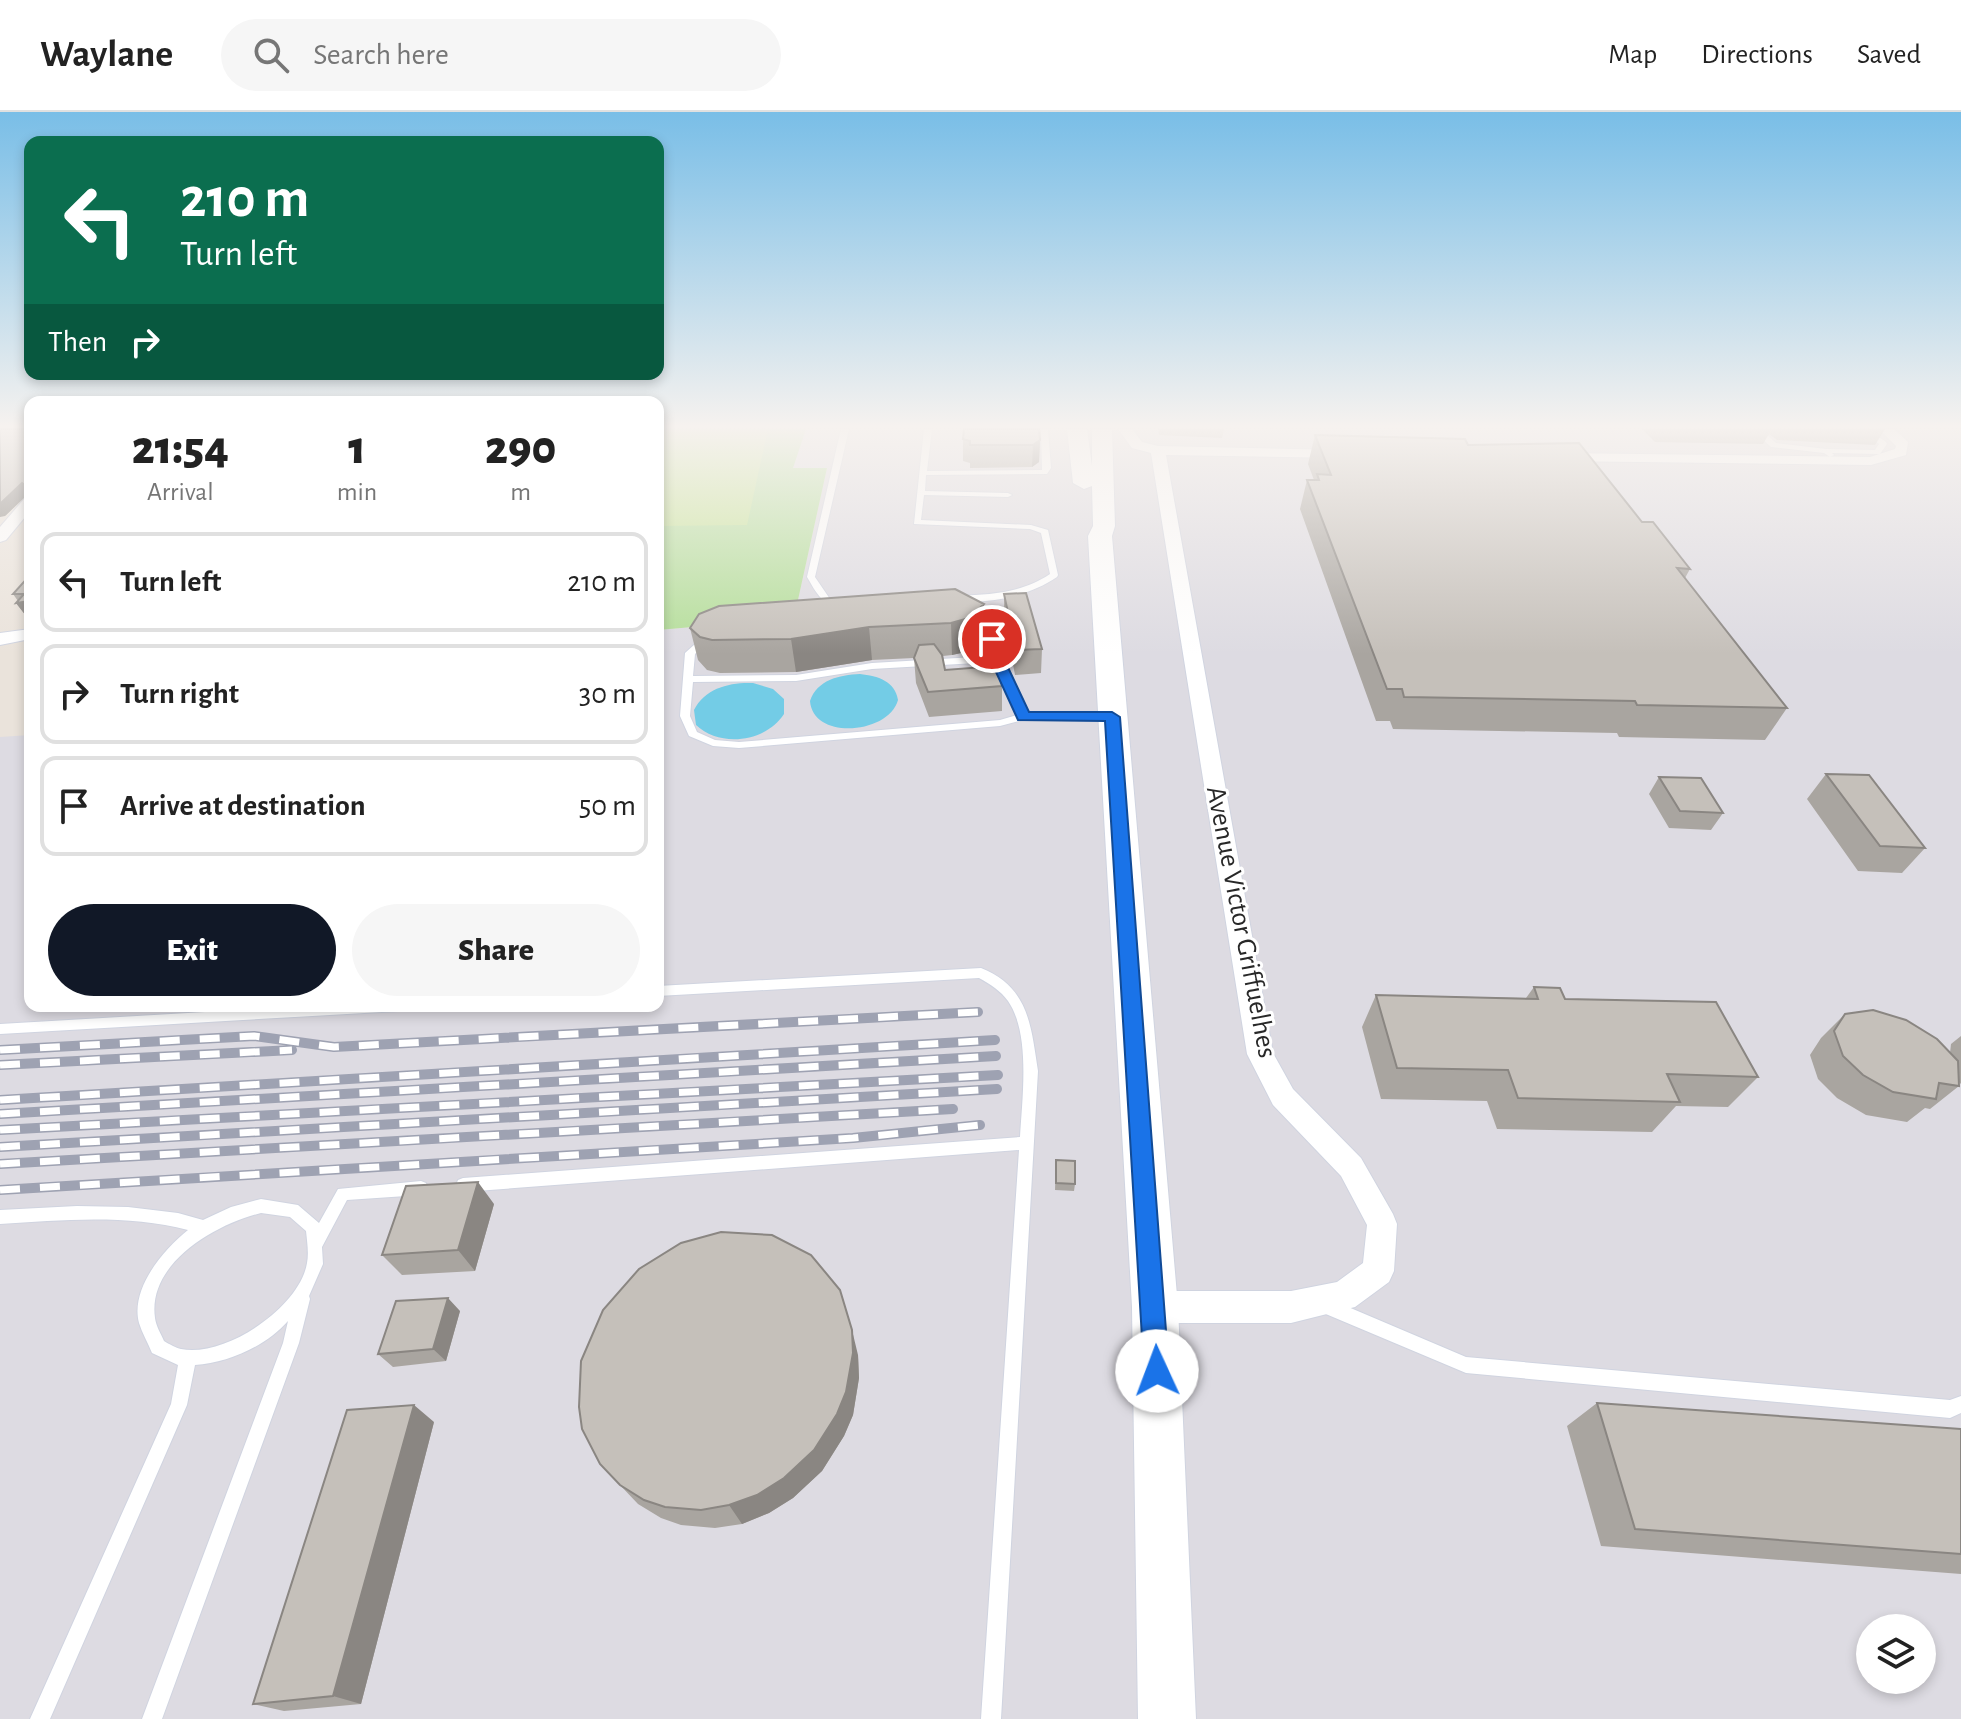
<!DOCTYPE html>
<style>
:root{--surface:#fff;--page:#f6f6f6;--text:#222;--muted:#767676;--line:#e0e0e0;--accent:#111827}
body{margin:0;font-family:"Alegreya Sans",sans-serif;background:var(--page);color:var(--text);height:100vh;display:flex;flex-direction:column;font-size:30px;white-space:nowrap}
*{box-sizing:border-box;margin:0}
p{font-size:26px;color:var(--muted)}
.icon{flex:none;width:44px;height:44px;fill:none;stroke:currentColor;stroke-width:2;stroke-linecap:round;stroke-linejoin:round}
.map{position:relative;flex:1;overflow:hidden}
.drawer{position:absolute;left:24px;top:284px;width:640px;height:616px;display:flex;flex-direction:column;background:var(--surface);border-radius:16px;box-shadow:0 4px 12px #0003}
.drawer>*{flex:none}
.guide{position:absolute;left:24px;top:24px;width:640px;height:244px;border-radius:16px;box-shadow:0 4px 12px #0003;background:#0b6e4f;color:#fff;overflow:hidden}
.controls{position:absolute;left:1856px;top:1502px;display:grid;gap:16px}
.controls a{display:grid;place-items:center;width:80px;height:80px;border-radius:50%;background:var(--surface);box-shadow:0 4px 12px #0003;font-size:40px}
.pin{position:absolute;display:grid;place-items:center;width:68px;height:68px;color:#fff;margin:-34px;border:4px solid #fff;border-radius:50%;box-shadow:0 2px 8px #0007}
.me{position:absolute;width:88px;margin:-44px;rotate:358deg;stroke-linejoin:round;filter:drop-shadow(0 0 6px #0008)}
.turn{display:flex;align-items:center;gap:28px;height:168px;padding:0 24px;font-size:36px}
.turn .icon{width:104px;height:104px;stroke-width:2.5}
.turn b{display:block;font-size:56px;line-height:68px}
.then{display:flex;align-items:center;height:76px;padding:0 24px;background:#0003;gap:16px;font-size:30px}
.eta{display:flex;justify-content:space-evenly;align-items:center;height:136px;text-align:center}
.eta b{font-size:48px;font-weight:800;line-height:56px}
.action{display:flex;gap:16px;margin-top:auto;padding:16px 24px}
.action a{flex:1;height:92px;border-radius:48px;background:var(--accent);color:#fff;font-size:32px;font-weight:800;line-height:92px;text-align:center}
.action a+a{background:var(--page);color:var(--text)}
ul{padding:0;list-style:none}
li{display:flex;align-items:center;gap:24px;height:100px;margin:0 16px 12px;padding:0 8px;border:4px solid var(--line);border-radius:16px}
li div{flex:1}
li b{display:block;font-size:30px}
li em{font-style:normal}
header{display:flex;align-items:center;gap:48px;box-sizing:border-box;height:112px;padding:0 40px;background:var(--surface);border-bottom:2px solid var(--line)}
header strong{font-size:38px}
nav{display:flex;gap:44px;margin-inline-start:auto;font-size:28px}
.search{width:560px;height:72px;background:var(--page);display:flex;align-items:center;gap:20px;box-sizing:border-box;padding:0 28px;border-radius:44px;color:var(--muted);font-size:30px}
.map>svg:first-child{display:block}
</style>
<header>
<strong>Waylane</strong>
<div class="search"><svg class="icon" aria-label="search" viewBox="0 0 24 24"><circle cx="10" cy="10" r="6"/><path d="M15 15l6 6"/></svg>Search here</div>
<nav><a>Map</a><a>Directions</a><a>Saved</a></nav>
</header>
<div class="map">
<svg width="1961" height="1607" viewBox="0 0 1961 1607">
<rect width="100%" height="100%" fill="#eae3db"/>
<path fill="#dddbe2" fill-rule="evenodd" d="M806,317H1961V1607H0V625L30,623V894H658V518L794,506L827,356H792ZM1870,1516H1922V1568H1870Z"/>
<path fill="#b4de9a" d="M658,317H806L793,356H827L794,506L658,518Z"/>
<path fill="#c6e496" d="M658,317H768L747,413L658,414Z"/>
<path fill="#73cce6" d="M860,562C878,564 895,569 898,588C889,622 813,629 810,589C817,568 839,563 860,562Z
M753,571L773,577L784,587V602C766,630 720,636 696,613L694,598C705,576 730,570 753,571Z"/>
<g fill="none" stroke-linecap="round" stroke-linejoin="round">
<g stroke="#d0d4e0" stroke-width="2">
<path id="lane" d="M841,317H849L815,465L830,487L841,491V495C822,494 816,480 807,465Z
M924,317H932L927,359L1042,358L1041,317H1048L1051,356L1047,362L926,363L925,379L1008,381L1012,383L1008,385L924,383L921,408L1031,413L1048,418L1058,463L1057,465C1029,484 991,492 957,489V485L960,484C992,482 1022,481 1050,462L1041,421L1030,417L914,412Z
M1861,317H1868L1886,330L1887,332L1880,342L1832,341L1834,343L1830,345L1824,341L1771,335L1758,323L1765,321L1776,331L1826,337L1875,338L1879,332Z
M968,499L991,506L1002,547L1027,602H1112L1117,605L1116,607L1023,608L1000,614L739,636L713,634L689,624L680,604L685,541L704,524H710L712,526L695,542L693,564L796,563L872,551L992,544L983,508L965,504L964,502ZM994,550L1017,603L1000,608L739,630L715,628L697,620L690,604L693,570L796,569L872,557Z
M981,856C1029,875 1031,914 1038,959L1001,1607H981L1019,1038L463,1080L458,1078L456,1073L458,1068L463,1066L1020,1025C1022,987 1031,922 1008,889C1001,879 990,872 979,866L658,884V874Z
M309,894H405L404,898L399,899L0,922V912Z
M421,1069L426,1071L428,1076L426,1081L421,1083L347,1088L322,1135L323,1152L309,1184L310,1187L299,1231L162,1607H142L283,1231L288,1209C266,1234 228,1251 195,1253L187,1293L50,1607H30L171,1292L178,1253L152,1241C148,1231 142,1221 139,1211C130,1177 163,1138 188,1118C127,1102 62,1108 0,1112V1098L77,1094L128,1095L178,1101L203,1108L231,1095L261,1087L298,1093L319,1111L338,1077ZM261,1101L290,1105L306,1119C307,1129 309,1141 307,1151C300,1195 225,1246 181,1237C176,1236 169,1232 164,1229C161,1222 156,1214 155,1206C147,1151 216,1112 261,1101Z
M1327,1186L1466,1245L1950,1288L1961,1284V1301L1950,1306L1466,1261L1321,1200L1319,1194L1321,1188Z"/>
</g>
<g stroke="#d0d4e0" stroke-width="2">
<path id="street" d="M1118,317H1132L1142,330L1158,334L1344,338L1351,342L1344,346L1166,343L1273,941L1293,977L1361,1046L1393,1102L1397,1112L1394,1159L1389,1170L1355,1195L1291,1211H1155L1144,1206L1139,1195L1144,1184L1155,1179H1291L1337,1170L1363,1151L1367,1113L1341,1064L1273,993L1247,942L1151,341L1132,336Z
M1879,317H1894L1908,330L1906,343L1871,353L1557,349L1550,345L1557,341L1870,345L1895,337L1896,334Z
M30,384V399L6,428L0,430V415L25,386Z
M30,517V527L0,533V521Z"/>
</g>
<g stroke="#d0d4e0" stroke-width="2">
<path id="secondary" d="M1067,317H1087L1092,354V317H1112L1115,414L1112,424L1178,1195L1196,1607H1138L1132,1195L1088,424L1093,414L1092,374L1084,377L1073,371Z"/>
</g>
<use href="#lane" fill="#fff" fill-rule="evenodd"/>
<use href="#street" fill="#fff" fill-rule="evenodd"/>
<use href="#secondary" fill="#fff" fill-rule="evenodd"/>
<g stroke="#9ea2b2" stroke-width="10">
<path id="rail" d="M0,938L254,924L334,935L978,900
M0,953L292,938
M0,988L995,928
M0,1002L996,944
M0,1018L998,963
M0,1035L997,977
M0,1052L953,997
M0,1078L853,1026L980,1013"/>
</g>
<use href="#rail" stroke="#fff" stroke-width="7" stroke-dasharray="20" stroke-linecap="butt"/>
</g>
<path fill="#a9a5a0" d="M30,317V399L25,391V385L5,404Z
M1158,317H1224L1222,326L1159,323Z
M1622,317H1885L1875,333L1777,328L1769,322L1763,332L1655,330L1642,317Z
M1315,323L1468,333L1642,410L1690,457L1685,466L1787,596L1765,628L1619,625L1617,621L1393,617L1390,609H1376L1300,397L1307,368H1314L1308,352Z
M963,327L1040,328L1039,350L1032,355L970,356V351L963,349Z
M30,463V509L16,491L18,489L13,482Z
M955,477L984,524L970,539L952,543L943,544L945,558L1002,574V599L929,605L916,571L914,546L872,548L796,560L720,561L707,558L698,548L690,516Z
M1004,482L1042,537L1041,561L1015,563L1004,506Z
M1826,662L1925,736L1902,761L1858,759L1807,687Z
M1659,665L1723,701L1711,718L1669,716L1649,682Z
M1534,875L1758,965L1728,995L1676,994L1652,1020L1497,1017L1487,989L1381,987L1362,915L1376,883L1526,886Z
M1845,902L1950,941L1951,932L1961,924V972L1959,970V974L1930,997L1925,996L1907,1010L1866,1003L1837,986L1818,967L1810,943L1821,926Z
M1056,1048L1075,1072L1074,1079L1055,1078Z
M494,1092L475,1159L402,1163L382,1143Z
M460,1199L446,1249L393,1255L378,1242Z
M858,1243L859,1266L853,1303L844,1324L822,1359L793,1386L769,1401L742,1412L715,1416L681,1413L661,1406L638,1392L600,1352Z
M1597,1291L1961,1317V1462L1601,1434L1567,1314Z
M434,1310L361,1592L284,1599L253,1592Z"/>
<path fill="#8a8682" d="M1040,328L1039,350L1032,355L1033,333Z
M22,371L29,381L5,404L0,405V392Z
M30,489V509L16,491Z
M984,492V524L970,539L952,543L951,511Z
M869,515L872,548L796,560L791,527Z
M478,1070L494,1092L475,1159L458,1138Z
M448,1186L460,1199L446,1249L433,1237Z
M852,1218L858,1243L859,1266L853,1303L844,1324L822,1359L793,1386L769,1401L742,1412L729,1393Z
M414,1293L434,1310L361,1592L333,1584Z"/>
<path fill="#c5c0ba" stroke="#8a8682" stroke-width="2" d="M0,317H30V391H25L26,374L22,371L0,392Z
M964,317H1039L1040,328L1033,333H970V329L963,327Z
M1315,323L1465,327L1468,333L1579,331L1642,410H1653L1690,457L1677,456L1787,596L1637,593L1635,589L1404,585L1402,577H1387L1307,368H1319L1317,362L1331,363Z
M30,463V489L16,491L24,482H13Z
M955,477L984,492L969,506L951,511L869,515L791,527L712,528L700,525L690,516L699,502L719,494Z
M1026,481L1042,537L1016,538L1004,482Z
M934,532L942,543L945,558L997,554L1002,574L928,580L914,546L919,533Z
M1826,662L1869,663L1925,736L1880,734Z
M1659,665L1701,666L1723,701L1680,699Z
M1534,875L1560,876L1565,887L1716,890L1758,965L1667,962L1680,990L1518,986L1508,958L1397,956L1376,883L1538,887Z
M1873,898L1906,908L1937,927L1958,949L1959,974L1939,971L1936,987L1893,980L1863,963L1843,944L1834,919L1845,902Z
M1056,1048L1075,1049V1072L1056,1071Z
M478,1070L458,1138L382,1143L406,1074Z
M721,1120L772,1123L811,1143L840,1178L852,1218L853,1241L846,1280L837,1302L814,1338L784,1366L757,1383L729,1393L701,1398L665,1395L644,1388L620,1373L600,1352L582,1317L579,1295L581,1249L603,1198L639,1157L681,1131Z
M448,1186L433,1237L378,1242L396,1189Z
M1597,1291L1961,1317V1442L1635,1417Z
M414,1293L333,1584L253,1592L347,1298Z"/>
<linearGradient id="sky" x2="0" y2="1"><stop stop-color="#79bee7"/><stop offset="0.58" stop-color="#f6f2ef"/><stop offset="1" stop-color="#f6f2ef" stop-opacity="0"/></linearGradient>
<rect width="1961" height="542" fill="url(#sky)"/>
<path fill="#1a73e8" stroke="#114b97" stroke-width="2" d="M992,522L999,527L1004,547L1029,600H1112L1120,605L1169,1259L1166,1268L1157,1271L1148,1268L1144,1259L1105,609L1018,608L990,547L985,527Z"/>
<g text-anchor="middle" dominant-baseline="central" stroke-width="6" stroke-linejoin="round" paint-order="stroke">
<g font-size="28" fill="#282828" stroke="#fff">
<text transform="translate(1241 810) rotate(79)">Avenue Victor Griffuelhes</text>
</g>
</g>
</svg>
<div class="controls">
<a><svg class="icon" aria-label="layers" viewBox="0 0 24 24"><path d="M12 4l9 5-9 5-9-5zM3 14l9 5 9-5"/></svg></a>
</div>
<div class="pin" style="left:992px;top:527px;background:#d93025"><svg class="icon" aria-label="arrive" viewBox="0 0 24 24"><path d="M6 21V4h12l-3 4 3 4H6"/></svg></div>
<svg class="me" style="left:1157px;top:1259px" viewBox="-20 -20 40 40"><circle r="19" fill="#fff"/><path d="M0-13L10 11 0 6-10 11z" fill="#1a73e8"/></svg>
<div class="guide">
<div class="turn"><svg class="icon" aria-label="left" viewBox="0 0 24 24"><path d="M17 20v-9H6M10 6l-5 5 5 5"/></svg><div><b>210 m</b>Turn left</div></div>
<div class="then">Then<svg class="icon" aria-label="right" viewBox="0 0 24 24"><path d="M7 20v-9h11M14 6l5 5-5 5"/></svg></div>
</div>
<section class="drawer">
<div class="eta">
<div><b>21:54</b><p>Arrival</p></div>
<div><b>1</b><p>min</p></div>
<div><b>290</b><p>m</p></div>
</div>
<ul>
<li><svg class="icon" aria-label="left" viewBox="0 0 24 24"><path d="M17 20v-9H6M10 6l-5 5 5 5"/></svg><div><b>Turn left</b></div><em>210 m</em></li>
<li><svg class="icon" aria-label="right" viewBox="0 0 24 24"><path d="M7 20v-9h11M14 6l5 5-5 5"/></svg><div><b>Turn right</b></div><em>30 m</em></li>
<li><svg class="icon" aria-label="arrive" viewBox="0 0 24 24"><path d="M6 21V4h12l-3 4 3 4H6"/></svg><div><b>Arrive at destination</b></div><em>50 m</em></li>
</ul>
<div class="action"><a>Exit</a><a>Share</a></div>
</section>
</div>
